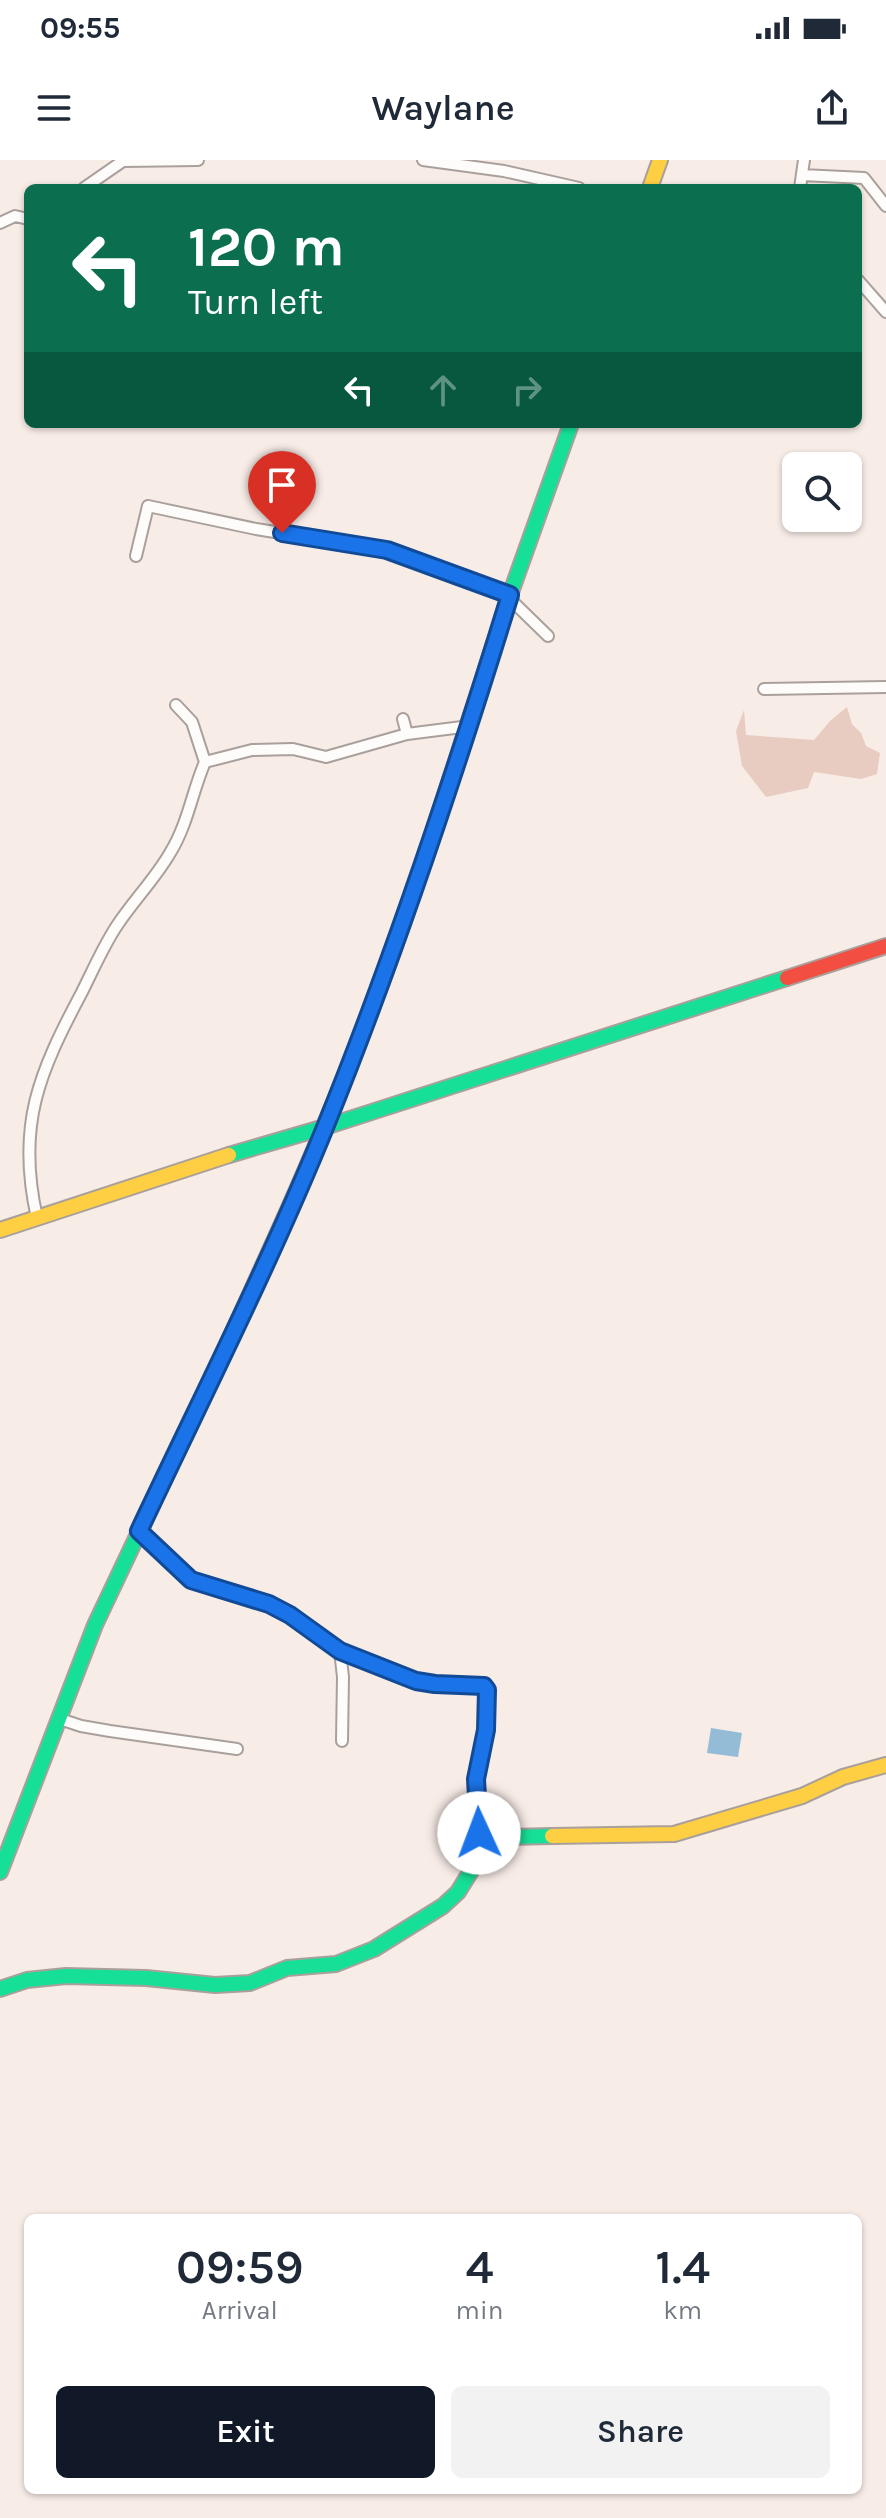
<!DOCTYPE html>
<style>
:root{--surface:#fff;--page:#f2f2f3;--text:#1f2937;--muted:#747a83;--accent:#111827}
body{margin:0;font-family:Karla,sans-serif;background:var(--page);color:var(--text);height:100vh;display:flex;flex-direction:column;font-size:30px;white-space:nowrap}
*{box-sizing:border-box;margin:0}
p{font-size:26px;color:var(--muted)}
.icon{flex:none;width:44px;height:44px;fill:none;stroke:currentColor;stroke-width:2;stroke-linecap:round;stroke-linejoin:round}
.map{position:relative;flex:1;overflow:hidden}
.side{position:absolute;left:24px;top:2054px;width:838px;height:280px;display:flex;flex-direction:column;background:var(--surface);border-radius:12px;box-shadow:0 2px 6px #0004}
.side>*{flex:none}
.guide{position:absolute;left:24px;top:24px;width:838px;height:244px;border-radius:12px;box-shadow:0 2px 6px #0004;background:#0b6e4f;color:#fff;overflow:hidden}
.controls{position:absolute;left:782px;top:292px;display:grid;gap:16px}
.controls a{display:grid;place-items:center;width:80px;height:80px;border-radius:12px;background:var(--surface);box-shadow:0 2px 6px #0004;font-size:40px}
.pin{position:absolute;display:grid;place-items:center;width:68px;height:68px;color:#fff;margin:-82px -34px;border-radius:50% 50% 50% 0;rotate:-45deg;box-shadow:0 0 8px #0007}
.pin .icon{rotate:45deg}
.me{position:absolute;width:88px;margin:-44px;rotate:358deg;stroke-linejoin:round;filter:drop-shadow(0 0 6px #0008)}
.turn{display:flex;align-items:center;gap:28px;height:168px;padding:0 32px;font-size:36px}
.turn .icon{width:104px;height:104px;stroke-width:2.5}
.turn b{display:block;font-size:56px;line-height:68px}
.lanes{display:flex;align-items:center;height:76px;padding:0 32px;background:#0003;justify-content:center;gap:40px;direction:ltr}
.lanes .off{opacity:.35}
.eta{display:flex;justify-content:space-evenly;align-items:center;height:136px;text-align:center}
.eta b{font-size:48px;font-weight:600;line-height:56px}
.cta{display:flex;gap:16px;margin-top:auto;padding:16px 32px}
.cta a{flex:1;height:92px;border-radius:12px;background:var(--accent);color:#fff;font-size:32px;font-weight:600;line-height:92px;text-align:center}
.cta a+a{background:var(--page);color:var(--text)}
.status{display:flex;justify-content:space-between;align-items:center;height:56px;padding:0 40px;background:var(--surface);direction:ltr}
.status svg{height:22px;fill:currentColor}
header{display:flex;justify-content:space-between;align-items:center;height:104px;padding:0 32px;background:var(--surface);font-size:36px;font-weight:600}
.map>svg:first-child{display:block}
</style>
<div class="status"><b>09:55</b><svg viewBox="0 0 49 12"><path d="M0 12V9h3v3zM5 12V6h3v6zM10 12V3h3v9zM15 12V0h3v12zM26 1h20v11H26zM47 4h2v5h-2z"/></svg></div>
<header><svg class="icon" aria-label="menu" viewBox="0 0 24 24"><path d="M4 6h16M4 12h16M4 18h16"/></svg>Waylane<svg class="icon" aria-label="share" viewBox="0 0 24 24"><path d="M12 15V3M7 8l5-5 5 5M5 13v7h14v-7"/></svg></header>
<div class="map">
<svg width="886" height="2358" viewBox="0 0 886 2358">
<rect width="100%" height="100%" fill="#f8ece7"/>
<path fill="#e8ccc1" d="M847,547L852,564L861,573L866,586L880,593L877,614L861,619L814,612L808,628L766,637L742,606L736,571L744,550L746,575L814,580L830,561Z"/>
<path fill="#94bcd6" d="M711,1568L742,1573L738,1597L707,1593Z"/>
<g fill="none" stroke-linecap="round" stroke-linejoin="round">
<g stroke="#aaa09b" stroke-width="14">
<path id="street" d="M423,0L504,11L579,28
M802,15L864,18L886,46
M84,28L123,1L198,0
M800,28L804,0
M0,63L15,56L28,59
M858,120L886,152
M136,396L148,346L256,369L387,390L510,435
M509,438L548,476
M764,529L886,527
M176,545L192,562L205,602
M403,559L407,574
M37,1058C16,965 39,913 82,832C93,810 103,787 116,767C133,741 155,719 170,693C188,664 192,632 205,602L252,590L293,589L326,597L407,574L470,566
M139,1371L191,1420L269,1444L290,1455L340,1491L416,1521L435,1524L484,1526L487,1530L486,1570L476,1619L479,1673L488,1690
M340,1491L343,1517L342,1581
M60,1559L81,1566L110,1571L237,1589"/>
</g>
<g stroke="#aaa09b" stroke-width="18">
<path id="fast" d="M421,709L510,435L571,264
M229,995L325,967L787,818
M0,1712L95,1465L219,1203L285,1057
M0,1829L27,1820L66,1816L146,1818L215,1825L250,1823L287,1808L336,1804L374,1789L443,1746L458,1732L479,1698L503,1677L552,1676"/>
</g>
<g stroke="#aaa09b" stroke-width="18">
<path id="slow" d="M650,28L660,0
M285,1057C335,944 383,828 421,709
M0,1070L229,995
M552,1676L674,1674L802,1636L843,1617L886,1605"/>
</g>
<g stroke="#aaa09b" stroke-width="18">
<path id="jam" d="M787,818L886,786"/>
</g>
<use href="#street" stroke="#fefcfb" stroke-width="10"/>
<use href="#fast" stroke="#16e098" stroke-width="14"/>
<use href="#slow" stroke="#ffcf43" stroke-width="14"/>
<use href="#jam" stroke="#f24e42" stroke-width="14"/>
</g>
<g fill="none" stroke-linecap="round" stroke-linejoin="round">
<g stroke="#114b97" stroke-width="20">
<path id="route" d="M282,373L387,390L510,435C455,614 396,792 326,965C270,1103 202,1237 139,1371L191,1420L269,1444L290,1455L340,1491L416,1521L435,1524L484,1526L487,1530L486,1570L476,1619L479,1673"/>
</g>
<use href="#route" stroke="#1a73e8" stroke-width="14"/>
</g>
</svg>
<div class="controls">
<a><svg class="icon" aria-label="search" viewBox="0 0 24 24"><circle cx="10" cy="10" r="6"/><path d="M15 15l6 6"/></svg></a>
</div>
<div class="pin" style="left:282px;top:373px;background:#d93025"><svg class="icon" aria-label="arrive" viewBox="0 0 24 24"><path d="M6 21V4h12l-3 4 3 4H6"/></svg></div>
<svg class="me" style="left:479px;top:1673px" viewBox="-20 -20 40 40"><circle r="19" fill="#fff"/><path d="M0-13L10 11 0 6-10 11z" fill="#1a73e8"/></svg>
<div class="guide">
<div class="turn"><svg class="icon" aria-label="left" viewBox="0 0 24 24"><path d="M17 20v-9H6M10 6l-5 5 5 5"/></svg><div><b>120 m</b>Turn left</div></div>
<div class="lanes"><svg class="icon" aria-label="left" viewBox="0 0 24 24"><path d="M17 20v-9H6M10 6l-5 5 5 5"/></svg><svg class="icon off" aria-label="ahead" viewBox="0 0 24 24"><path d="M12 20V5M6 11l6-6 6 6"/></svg><svg class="icon off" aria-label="right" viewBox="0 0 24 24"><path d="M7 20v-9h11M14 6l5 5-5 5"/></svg></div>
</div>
<section class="side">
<div class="eta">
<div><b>09:59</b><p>Arrival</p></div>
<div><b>4</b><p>min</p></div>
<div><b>1.4</b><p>km</p></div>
</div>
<div class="cta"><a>Exit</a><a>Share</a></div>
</section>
</div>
